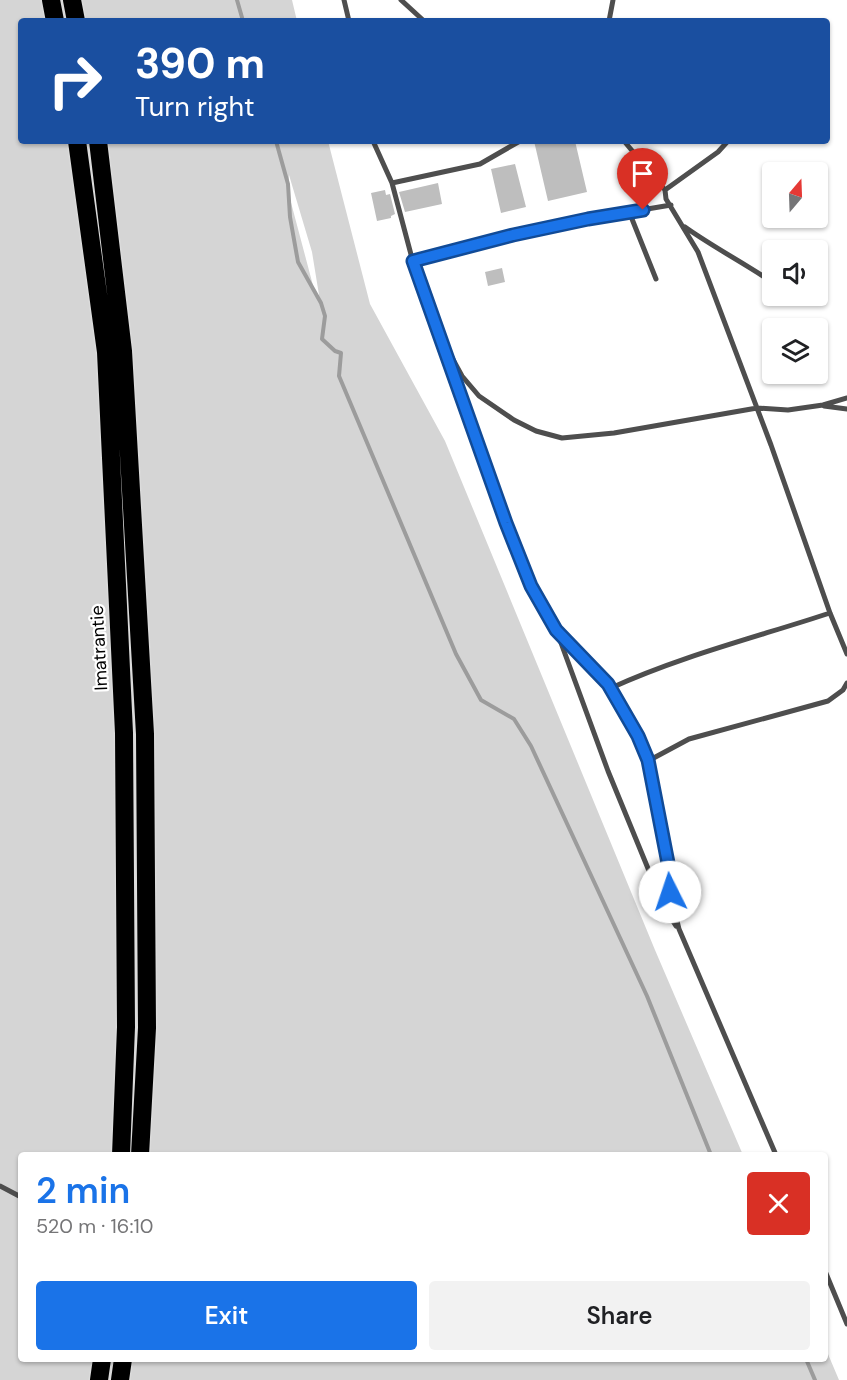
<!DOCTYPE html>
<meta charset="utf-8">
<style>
:root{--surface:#fff;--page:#f2f2f2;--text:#202124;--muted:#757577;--accent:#1a73e8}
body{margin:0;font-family:"DM Sans",sans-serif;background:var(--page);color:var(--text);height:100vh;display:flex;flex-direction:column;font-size:22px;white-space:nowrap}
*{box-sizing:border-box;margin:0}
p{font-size:20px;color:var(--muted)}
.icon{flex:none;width:33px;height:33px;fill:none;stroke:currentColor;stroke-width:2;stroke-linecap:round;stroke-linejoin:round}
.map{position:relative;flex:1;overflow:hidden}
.sheet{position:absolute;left:18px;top:1152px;width:810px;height:210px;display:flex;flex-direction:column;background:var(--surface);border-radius:6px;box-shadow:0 2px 4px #0004}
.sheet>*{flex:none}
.hud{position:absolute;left:18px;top:18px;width:812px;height:126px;border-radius:6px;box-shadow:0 2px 4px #0004;background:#1a4fa0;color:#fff;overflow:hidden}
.needle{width:39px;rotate:19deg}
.buttons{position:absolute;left:762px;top:162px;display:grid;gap:12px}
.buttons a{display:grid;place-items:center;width:66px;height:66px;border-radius:6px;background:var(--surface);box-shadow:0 2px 4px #0004;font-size:30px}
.pin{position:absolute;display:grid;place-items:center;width:51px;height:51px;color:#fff;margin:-62px -26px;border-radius:50% 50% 50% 0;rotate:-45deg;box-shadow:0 0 6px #0007}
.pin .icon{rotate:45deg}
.me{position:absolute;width:66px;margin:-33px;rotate:356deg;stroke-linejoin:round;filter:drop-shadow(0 0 4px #0008)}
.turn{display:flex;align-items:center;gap:21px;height:126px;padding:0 18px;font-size:27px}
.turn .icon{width:78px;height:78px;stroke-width:2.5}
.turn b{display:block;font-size:42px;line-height:51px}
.round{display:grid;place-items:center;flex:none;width:63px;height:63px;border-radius:6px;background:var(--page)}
.head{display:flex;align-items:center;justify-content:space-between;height:102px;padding:0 18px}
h1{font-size:36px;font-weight:600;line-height:45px;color:var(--accent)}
.primary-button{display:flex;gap:12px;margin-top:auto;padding:12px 18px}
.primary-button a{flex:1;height:69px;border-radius:6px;background:var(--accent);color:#fff;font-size:24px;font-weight:600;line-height:69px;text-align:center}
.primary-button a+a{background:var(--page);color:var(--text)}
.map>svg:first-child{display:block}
</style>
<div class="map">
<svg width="847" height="1380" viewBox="0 0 847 1380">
<rect width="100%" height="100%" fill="#fff"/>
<path fill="#d5d5d5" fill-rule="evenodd" d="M0,0H292L297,21H21V141H328L370,304L445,441L655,950L743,1155H21V1359H825V1347L839,1380H0ZM289,175L312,252L320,301L315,293L289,195Z"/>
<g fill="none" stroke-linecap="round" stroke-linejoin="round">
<path stroke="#9c9c9c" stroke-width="4" d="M237,0L243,21
M276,141L288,184L290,217L298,262L321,303L325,316L322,339L335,351L341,353L339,376L456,654L481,700L514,719L531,746L647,996L711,1155
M806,1359L815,1380"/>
</g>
<path fill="#bebebe" d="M534,141H575L587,192L548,201Z
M515,164L526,207L501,213L491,169Z
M438,183L442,204L405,212L399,192Z
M385,190L386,195L390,194L395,214L391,216V218L377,221L371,193Z
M502,268L505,282L488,286L485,272Z"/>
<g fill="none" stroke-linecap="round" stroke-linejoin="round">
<g stroke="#dbdbdb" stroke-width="21">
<path id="motorway" d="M51,0L55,21
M72,0L76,21
M77,141L106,352L124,733L126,1027L121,1155
M98,141L123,351L145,734L147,1028L140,1155
M99,1380L102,1359
M120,1380L123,1359"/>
</g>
<path stroke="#4e4e4e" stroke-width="5" d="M344,0L349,21
M401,0L424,21
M609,21L613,0
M373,141L392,183L413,262L506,523L531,586L556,630L608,684L638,736L648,761L668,863L670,892L679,929L776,1155
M624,141L665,190L666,199L698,252L771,445L830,613L847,654
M392,183L480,164L520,141
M665,190L718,152L728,141
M630,214L656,279
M685,227C713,247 744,263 772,282
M413,262L513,235L588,219L671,205
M798,296L812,302
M450,354L462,376L479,396L514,420L536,431L562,438L614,433L757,408L788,410L823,405L847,398
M824,406L847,409
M557,632L608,771L663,905L676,926
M611,688C681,656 757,637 830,613
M648,761L689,739L828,701L843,690L847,683
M0,1186L21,1197
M825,1271L847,1324"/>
<use href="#motorway" stroke="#000" stroke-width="18"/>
</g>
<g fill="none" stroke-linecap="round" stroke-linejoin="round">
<g stroke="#114b97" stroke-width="15">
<path id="route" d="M643,210L588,219L513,235L413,261L506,523L531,586L556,630L608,684L638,736L648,760L668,863L670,892"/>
</g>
<use href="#route" stroke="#1a73e8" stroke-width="10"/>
</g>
<g text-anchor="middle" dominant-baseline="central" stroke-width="4.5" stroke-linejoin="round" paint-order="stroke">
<g font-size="18" fill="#000" stroke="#fff">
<text transform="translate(99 648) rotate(-93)">Imatrantie</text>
</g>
</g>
</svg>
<div class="buttons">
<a><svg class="needle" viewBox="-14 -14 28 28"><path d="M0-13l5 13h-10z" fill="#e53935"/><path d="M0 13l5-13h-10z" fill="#757577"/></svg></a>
<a><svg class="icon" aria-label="sound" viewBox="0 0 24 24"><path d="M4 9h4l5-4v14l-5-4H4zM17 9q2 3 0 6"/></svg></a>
<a><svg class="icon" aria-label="layers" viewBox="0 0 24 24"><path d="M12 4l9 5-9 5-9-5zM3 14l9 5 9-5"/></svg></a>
</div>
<div class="pin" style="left:643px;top:210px;background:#d93025"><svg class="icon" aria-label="arrive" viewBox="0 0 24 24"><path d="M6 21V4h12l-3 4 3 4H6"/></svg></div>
<svg class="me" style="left:670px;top:892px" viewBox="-20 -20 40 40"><circle r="19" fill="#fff"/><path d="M0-13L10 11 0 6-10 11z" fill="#1a73e8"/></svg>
<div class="hud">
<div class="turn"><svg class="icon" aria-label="right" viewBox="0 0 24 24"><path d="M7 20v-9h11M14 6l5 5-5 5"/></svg><div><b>390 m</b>Turn right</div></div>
</div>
<section class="sheet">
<div class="head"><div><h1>2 min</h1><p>520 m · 16:10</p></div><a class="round" style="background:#d93025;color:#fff"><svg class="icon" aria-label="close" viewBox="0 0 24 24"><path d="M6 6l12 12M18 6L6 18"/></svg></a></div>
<div class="primary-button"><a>Exit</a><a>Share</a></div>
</section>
</div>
